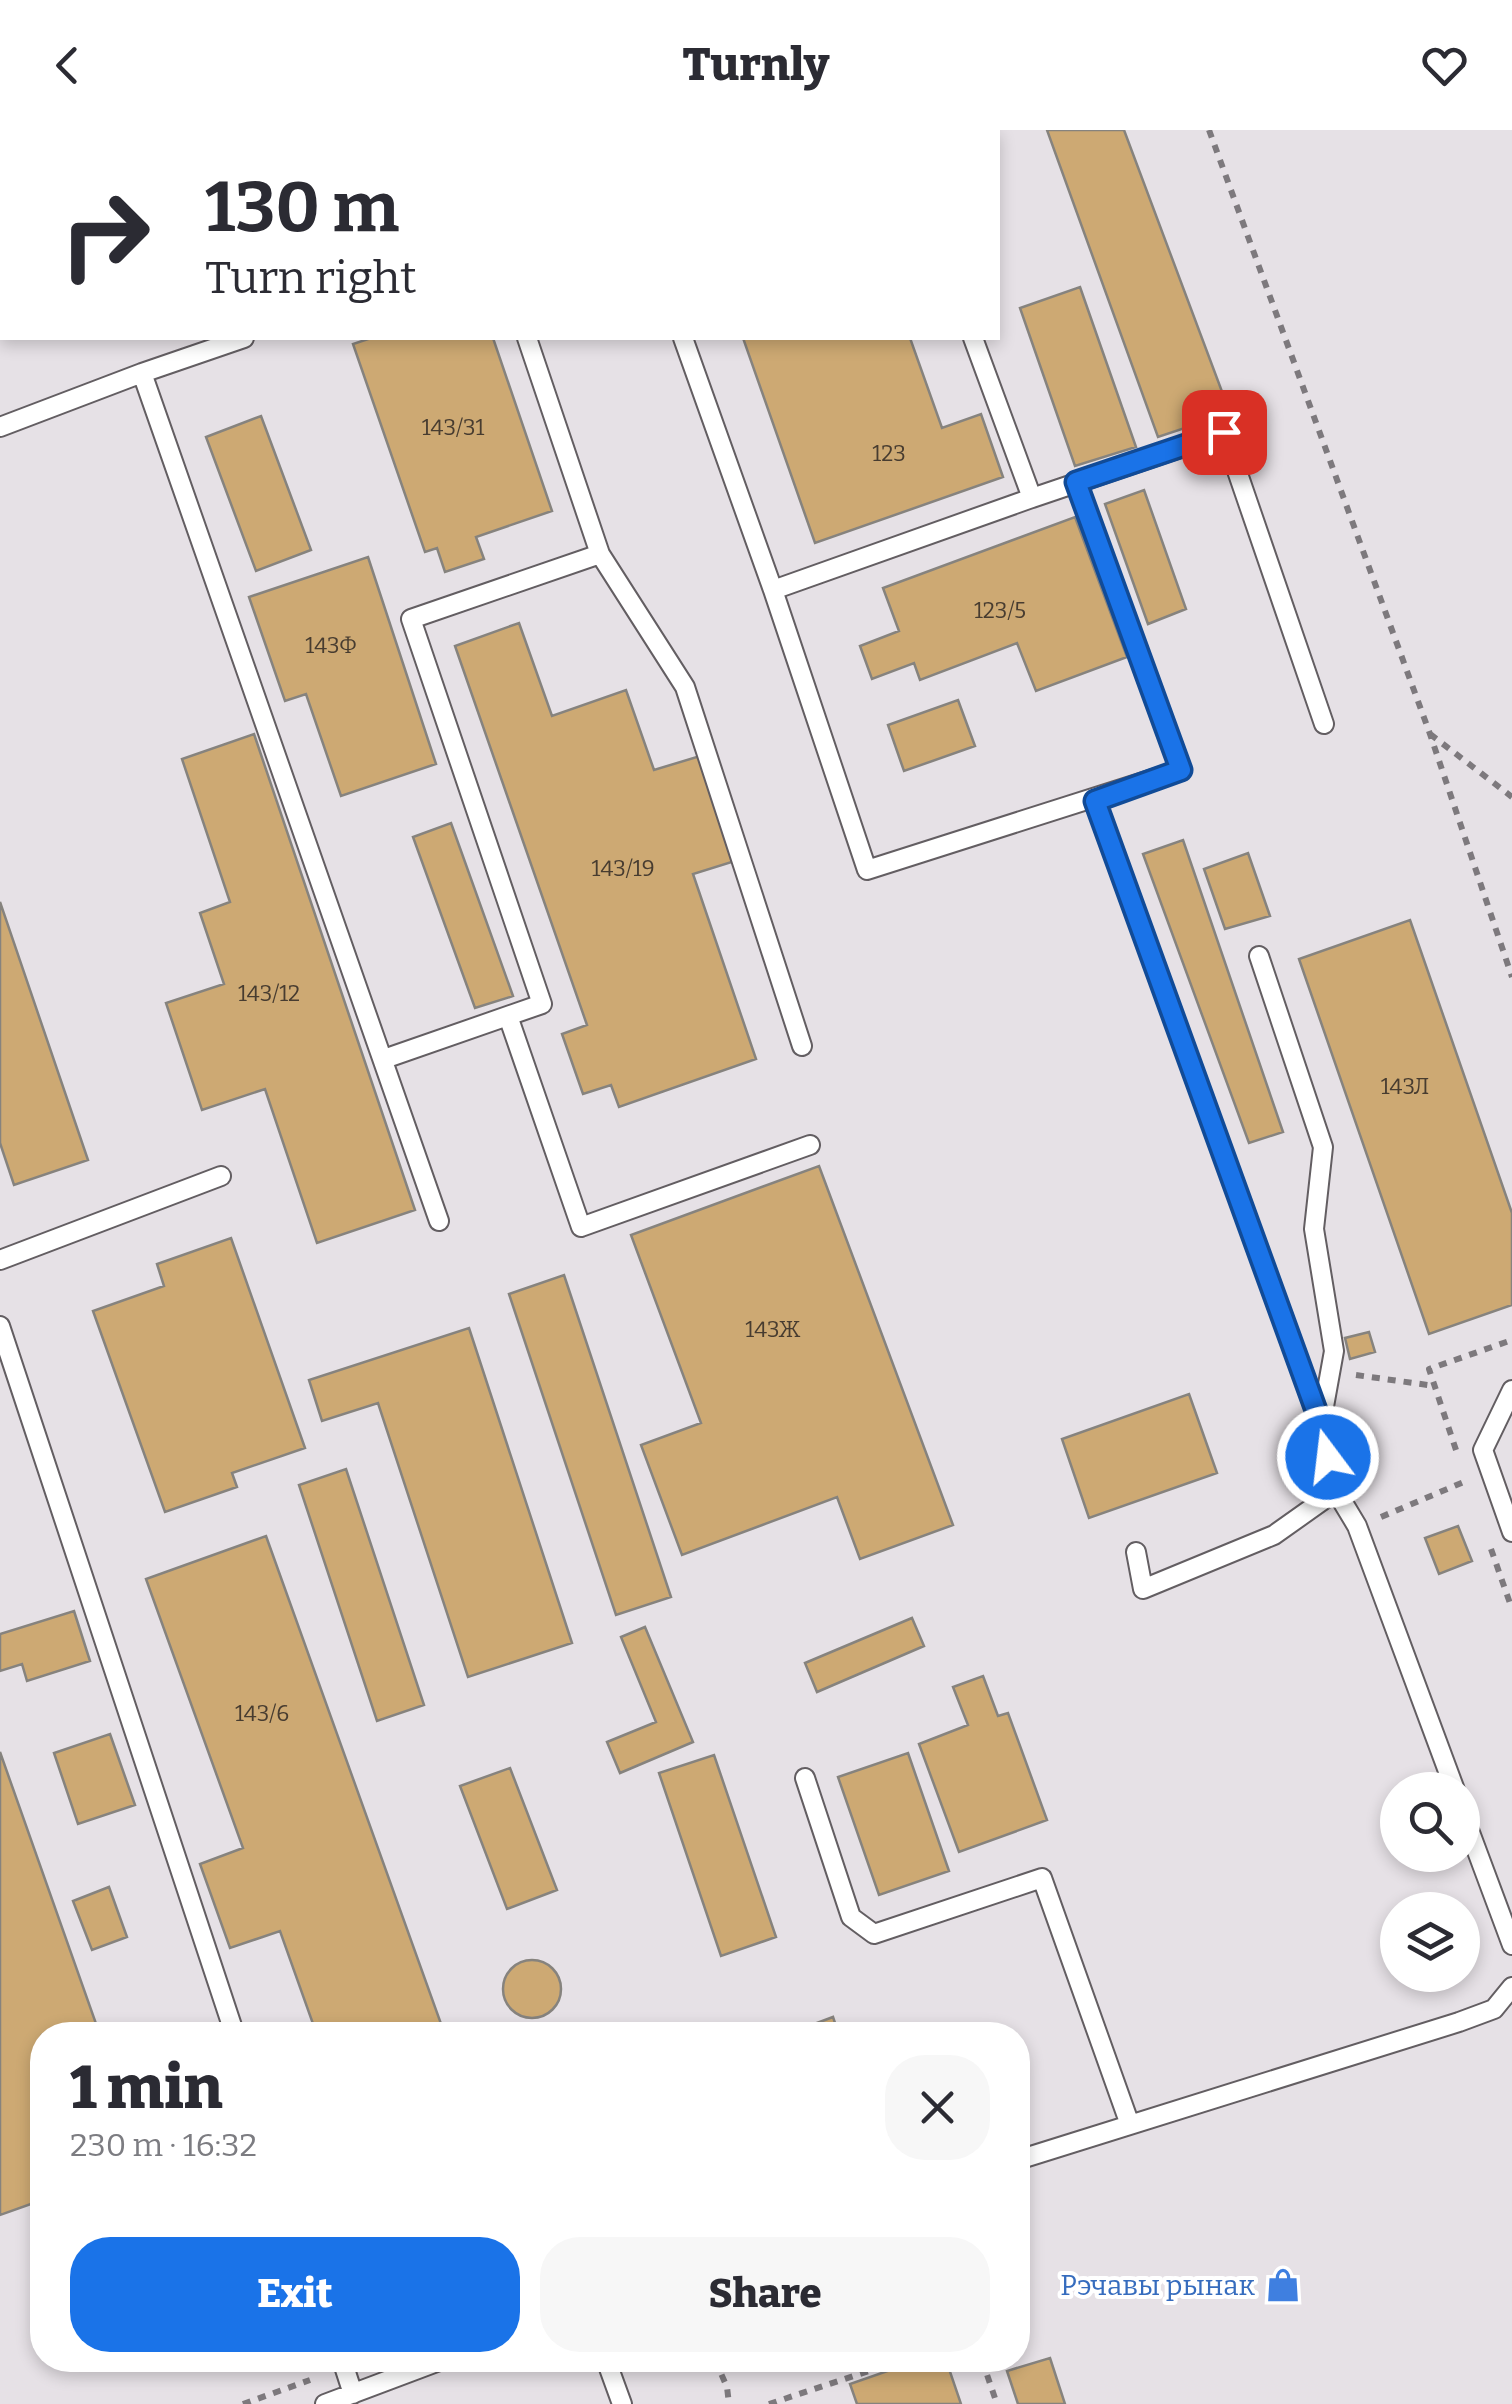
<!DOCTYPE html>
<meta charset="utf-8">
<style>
:root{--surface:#fff;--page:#f7f7f7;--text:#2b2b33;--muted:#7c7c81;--accent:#1a73e8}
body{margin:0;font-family:Bitter,serif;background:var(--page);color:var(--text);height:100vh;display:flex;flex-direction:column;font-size:38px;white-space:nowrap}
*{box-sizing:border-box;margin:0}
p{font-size:32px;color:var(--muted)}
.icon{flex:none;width:55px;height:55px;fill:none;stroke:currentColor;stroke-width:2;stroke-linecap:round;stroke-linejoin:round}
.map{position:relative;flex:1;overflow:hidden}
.side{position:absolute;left:30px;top:1892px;width:1000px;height:350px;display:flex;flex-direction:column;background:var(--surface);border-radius:40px;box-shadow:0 5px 15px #0003}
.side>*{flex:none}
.hud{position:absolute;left:0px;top:0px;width:1000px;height:210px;box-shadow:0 5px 15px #0003;background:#fff;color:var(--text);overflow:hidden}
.fabs{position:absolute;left:1380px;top:1642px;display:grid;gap:20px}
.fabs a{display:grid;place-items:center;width:100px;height:100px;border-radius:50%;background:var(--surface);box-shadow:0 5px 15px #0003;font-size:50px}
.pin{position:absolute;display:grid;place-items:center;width:85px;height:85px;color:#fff;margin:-42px;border-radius:20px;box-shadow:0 5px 15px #0006}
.me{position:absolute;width:110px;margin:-55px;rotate:345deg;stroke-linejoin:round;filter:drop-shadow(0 0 8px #0008)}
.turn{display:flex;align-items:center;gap:35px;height:210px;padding:0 40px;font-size:45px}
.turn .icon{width:130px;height:130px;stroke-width:2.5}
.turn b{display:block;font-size:70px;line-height:85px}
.round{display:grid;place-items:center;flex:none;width:105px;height:105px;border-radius:40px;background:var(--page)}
.overview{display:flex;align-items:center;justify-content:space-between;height:170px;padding:0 40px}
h1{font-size:60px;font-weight:800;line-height:75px}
.cta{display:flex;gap:20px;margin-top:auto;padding:20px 40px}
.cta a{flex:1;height:115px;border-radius:40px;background:var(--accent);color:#fff;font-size:40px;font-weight:800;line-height:115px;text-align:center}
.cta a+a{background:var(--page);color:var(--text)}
header{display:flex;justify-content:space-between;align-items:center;height:130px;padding:0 40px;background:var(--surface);font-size:45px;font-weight:800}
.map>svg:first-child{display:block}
</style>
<header><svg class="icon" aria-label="back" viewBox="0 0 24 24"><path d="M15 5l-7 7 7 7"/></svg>Turnly<svg class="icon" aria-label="heart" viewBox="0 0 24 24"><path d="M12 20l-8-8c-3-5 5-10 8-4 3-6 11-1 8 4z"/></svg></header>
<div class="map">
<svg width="1512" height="2274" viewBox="0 0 1512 2274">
<rect width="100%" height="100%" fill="#e6e1e6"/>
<path fill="#cda973" stroke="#86837e" stroke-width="2.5" d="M121,0H157L158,2H117Z
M1047,0H1124L1230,283L1158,307Z
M1080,157L1136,317L1075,336L1020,178Z
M371,208H493L552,381L476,407L484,429L445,442L437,418L425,422L353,214Z
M743,208H910L942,298L981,284L1003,347L815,413Z
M261,286L311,420L256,441L206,307Z
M1144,360L1186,479L1148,494L1105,374Z
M1075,387L1127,527L1036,561L1017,513L920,550L914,533L872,549L860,516L899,501L883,458Z
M368,427L436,634L341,666L306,564L285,571L249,467Z
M519,493L552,586L626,560L654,640L700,626L735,731L693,744L756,929L619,977L611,955L583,964L562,904L587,895L455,516Z
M958,570L975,616L904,641L888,595Z
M254,604L415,1080L317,1113L265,959L202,980L166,873L224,854L200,783L230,772L182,629Z
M451,693L513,866L475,878L413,707Z
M1183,710L1283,1002L1249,1013L1143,724Z
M1248,723L1270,786L1225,799L1204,739Z
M0,772L88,1030L14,1055L0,1013Z
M1410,790L1512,1083V1175L1429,1204L1299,829Z
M819,1036L953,1395L860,1429L837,1367L682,1425L641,1315L701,1293L631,1105Z
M231,1108L305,1318L232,1343L237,1357L165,1382L93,1181L164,1156L157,1134Z
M564,1145L671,1467L616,1485L509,1164Z
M469,1198L572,1513L468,1547L378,1273L322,1291L309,1250Z
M1369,1202L1375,1222L1350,1229L1345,1208Z
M1189,1264L1217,1343L1089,1388L1062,1309Z
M346,1339L424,1575L377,1591L299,1355Z
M1458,1396L1472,1431L1439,1444L1425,1408Z
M266,1406L445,1905H317L280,1801L230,1818L200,1734L243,1718L146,1449Z
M74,1481L90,1531L27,1551L22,1534L0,1541V1504Z
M912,1488L924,1516L817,1562L805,1533Z
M645,1497L693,1612L620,1643L607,1612L656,1592L621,1507Z
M983,1546L998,1586L1008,1583L1047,1690L959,1722L919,1614L968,1595L953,1557Z
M110,1604L135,1675L78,1694L54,1623Z
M0,1622L100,1905H42V2070L0,2085Z
M908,1623L949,1741L879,1765L838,1647Z
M714,1625L776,1807L721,1826L659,1643Z
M510,1638L557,1760L507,1779L460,1656Z
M109,1757L127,1807L92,1820L73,1771Z
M503 1859a29 29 0 1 1 58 0a29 29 0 1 1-58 0Z
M833,1887L839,1905H785Z
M1050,2228L1065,2274H1018L1007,2241Z
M919,2230H946L961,2274H857L850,2254Z"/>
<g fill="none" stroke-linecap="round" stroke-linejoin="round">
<g stroke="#635e62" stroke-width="22">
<path id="lane" d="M885,0L886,2
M817,2L824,0
M527,208L600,424L685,557L802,916
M683,208L773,460L1032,368L973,208
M142,243L244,208
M0,297L142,243L439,1091
M1032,368L1224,303L1324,594
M773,460L867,740L1181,640L1076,352
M1095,671L1321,1294L1336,1361L1357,1396L1455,1660
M1259,826L1323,1017L1314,1099L1334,1221L1321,1293
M508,886L581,1097L810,1015
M384,929L542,874L411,489L600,424
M0,1130L221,1046
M0,1196L235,1905
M1512,1260L1483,1320L1512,1402
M1136,1422L1143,1459L1274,1405L1336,1361
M805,1648L851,1787L874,1804L1042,1748L1129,1992
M1462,1681L1512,1815
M1018,2030L1459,1892L1494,1879L1512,1857
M342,2230L353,2264
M606,2230L622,2274
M325,2274L442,2230"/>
</g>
<path stroke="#7d797d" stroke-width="6" stroke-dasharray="8 8" stroke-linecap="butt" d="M1209,0L1430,604L1512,847
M1430,604L1512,667
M1356,1245L1435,1256
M1456,1320L1429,1239L1512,1210
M1381,1387L1466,1351
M1491,1419L1512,1479
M715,2230L727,2257L729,2274
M982,2230L997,2274
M243,2274L310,2250
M769,2274L902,2230"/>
<use href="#lane" stroke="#fff" stroke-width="18"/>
</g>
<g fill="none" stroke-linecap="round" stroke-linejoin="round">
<g stroke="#114b97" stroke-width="25">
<path id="route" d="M1224,302L1076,352L1181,640L1095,671L1321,1294L1328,1327"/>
</g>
<use href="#route" stroke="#1a73e8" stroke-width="18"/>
</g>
<defs>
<g id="shop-bare" transform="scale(2.7)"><path d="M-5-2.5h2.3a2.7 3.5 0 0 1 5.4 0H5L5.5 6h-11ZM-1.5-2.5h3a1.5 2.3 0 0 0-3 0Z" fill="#3f7fe0" stroke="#fff" stroke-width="2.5" paint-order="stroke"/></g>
</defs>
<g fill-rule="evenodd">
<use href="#shop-bare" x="1283" y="2155"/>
</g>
<g text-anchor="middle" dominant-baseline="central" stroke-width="8" stroke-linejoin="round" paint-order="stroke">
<g font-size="22" fill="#473c30">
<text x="453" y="297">143/31</text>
<text x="889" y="323">123</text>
<text x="1000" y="480">123/5</text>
<text x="331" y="515">143Ф</text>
<text x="623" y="738">143/19</text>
<text x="269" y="863">143/12</text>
<text x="1405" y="956">143Л</text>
<text x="773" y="1199">143Ж</text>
<text x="262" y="1583">143/6</text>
</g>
<g font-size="28" fill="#366cbe" stroke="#fff" text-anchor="end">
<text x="1255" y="2155">Рэчавы рынак</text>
</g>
</g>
</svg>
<div class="fabs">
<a><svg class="icon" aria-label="search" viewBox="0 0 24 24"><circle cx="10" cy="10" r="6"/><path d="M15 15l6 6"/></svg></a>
<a><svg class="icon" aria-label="layers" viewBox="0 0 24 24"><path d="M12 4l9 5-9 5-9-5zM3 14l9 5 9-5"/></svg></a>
</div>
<div class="pin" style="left:1224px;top:302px;background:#d93025"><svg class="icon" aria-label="arrive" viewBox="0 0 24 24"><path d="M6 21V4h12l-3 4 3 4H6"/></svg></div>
<svg class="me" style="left:1328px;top:1327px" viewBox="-20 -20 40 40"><circle r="17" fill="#1a73e8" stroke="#fff" stroke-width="3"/><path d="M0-11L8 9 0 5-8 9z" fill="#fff"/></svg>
<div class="hud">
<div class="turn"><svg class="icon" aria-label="right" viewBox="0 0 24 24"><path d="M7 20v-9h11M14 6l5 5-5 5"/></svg><div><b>130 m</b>Turn right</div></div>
</div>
<section class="side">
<div class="overview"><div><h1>1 min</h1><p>230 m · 16:32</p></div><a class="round"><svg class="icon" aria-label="close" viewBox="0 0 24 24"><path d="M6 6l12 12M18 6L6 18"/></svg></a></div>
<div class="cta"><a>Exit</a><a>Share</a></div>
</section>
</div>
